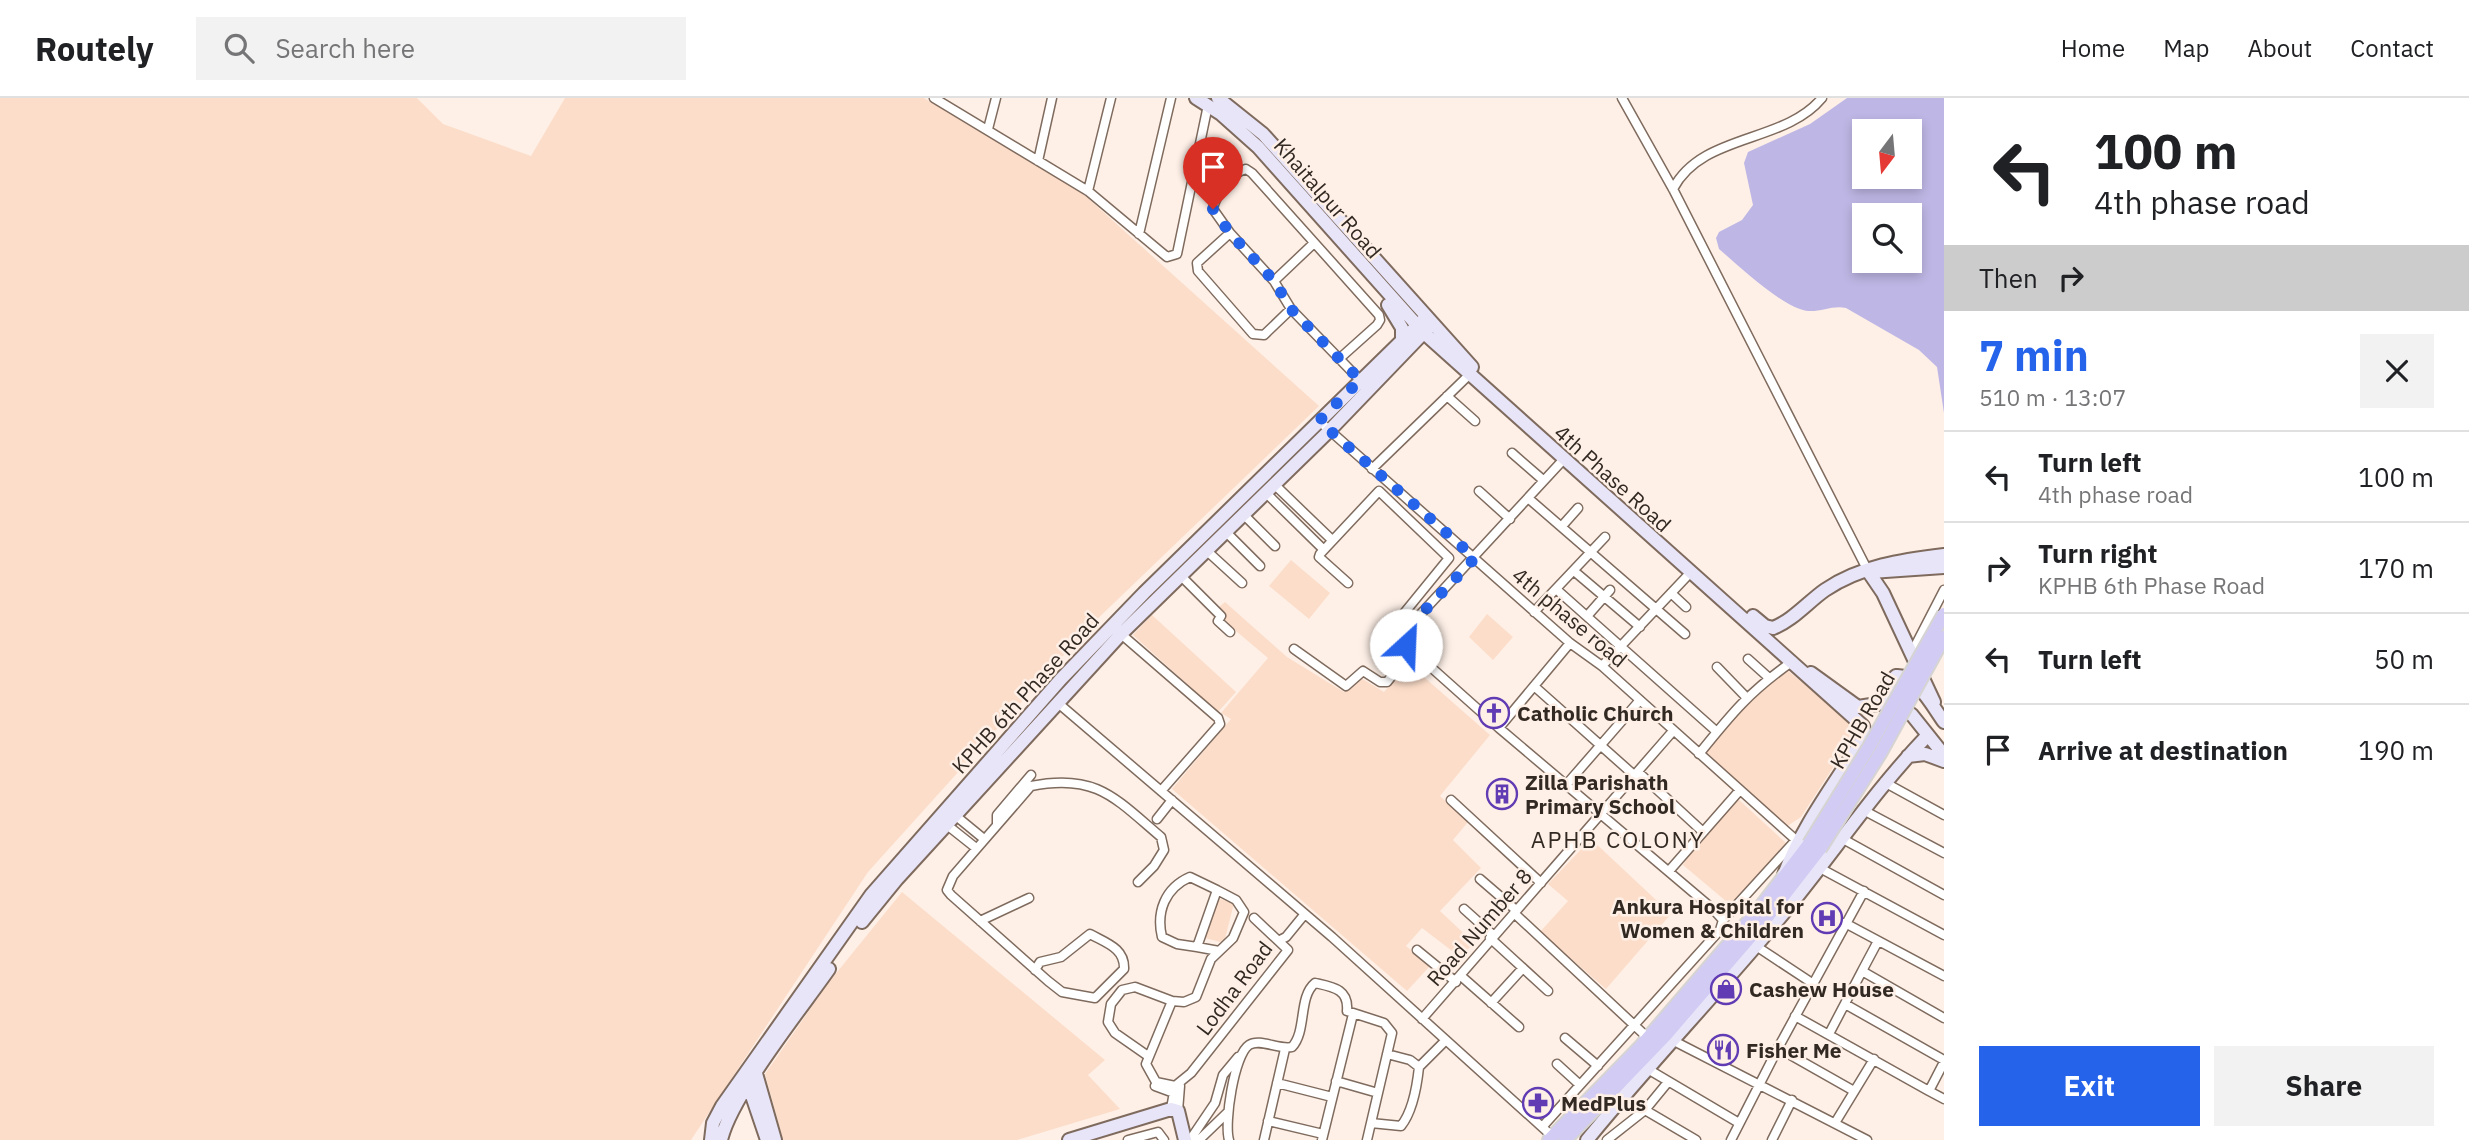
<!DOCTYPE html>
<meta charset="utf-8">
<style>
:root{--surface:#fff;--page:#f2f2f2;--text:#202124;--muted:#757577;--line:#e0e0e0;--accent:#2563eb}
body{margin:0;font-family:"IBM Plex Sans",sans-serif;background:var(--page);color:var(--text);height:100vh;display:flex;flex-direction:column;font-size:26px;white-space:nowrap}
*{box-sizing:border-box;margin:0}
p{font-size:23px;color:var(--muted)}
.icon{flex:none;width:38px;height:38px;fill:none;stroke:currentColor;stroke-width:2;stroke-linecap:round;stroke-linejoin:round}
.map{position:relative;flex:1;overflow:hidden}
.sheet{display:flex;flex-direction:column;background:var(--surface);width:525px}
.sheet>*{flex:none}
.top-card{background:#fff;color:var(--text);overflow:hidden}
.needle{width:46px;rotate:196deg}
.controls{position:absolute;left:1852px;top:21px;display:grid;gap:14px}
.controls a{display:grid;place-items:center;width:70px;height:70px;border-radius:0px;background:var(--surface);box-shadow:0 4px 10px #0003;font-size:35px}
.pin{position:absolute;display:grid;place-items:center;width:60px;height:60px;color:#fff;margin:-72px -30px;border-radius:50% 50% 50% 0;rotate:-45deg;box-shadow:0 0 7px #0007}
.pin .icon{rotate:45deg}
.me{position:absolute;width:77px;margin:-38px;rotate:25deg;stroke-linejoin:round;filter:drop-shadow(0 0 5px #0008)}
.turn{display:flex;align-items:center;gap:24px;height:147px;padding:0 35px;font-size:32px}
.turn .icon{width:91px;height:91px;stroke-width:2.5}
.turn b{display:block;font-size:49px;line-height:60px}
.then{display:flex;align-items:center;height:66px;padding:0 35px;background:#0003;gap:14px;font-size:26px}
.round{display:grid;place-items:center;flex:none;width:74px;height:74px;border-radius:0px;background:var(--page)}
.head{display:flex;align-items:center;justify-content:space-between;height:119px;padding:0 35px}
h1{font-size:42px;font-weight:800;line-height:52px;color:var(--accent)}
.action{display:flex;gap:14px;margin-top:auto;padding:14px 35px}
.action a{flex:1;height:80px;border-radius:0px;background:var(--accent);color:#fff;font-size:28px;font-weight:800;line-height:80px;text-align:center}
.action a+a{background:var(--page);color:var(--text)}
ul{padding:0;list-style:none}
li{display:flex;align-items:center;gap:21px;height:91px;padding:0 35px;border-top:2px solid var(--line)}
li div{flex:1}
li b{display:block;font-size:26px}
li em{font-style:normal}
header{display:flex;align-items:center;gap:42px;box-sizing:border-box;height:98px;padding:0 35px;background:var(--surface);border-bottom:2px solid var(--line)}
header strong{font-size:33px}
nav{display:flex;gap:38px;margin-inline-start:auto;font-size:24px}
.search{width:490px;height:63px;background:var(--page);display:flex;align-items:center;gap:18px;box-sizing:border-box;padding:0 24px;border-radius:0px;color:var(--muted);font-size:26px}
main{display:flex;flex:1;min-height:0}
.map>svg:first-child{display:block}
</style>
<header>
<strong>Routely</strong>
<div class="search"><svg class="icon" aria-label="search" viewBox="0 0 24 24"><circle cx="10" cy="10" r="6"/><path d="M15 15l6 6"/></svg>Search here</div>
<nav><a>Home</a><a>Map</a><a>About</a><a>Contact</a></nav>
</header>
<main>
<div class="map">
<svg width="1944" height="1042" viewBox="0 0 1944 1042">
<rect width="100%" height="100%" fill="#fef0e7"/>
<path fill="#fcddc9" d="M0,0H417L443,26L531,58L565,0H924L1081,94L1319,308L1089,529L868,774L691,1042H0Z
M1291,462L1330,495L1309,521L1269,488Z
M1225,504L1287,559L1344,594L1361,580L1384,594L1408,565L1490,637L1440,698L1468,724L1453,742L1481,770L1440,813L1474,845L1460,859L1422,830L1406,848L1430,868L1407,893L1172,691L1231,621L1221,615L1268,560L1223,522L1226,517L1218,510Z
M1487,516L1513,539L1493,562L1469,539Z
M1152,517L1236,594L1218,614L1133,537Z
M1787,572L1858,631L1801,719L1786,729L1704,657L1754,597Z
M1737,700L1787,746L1733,809L1683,767L1694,749Z
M1591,741L1671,816L1606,891L1540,834L1568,803L1548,786Z
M902,794L1105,962L1088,977L1120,1011L1017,1042H783L765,976L829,884Z
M1216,800L1234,805L1224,845L1205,840Z"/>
<path fill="#beb7e5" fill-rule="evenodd" d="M1847,0H1944V315L1937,269L1919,252L1846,210C1833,207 1821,214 1808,213C1784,211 1739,168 1719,151L1716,140L1719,134L1742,122L1753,107L1744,65L1748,54L1810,26ZM1864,33H1909V79H1864ZM1864,117H1909V163H1864Z"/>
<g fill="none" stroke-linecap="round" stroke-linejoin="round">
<g stroke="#7f6b5e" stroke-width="11">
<path id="street" d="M934,0L1088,93L1167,159L1177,156L1208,7
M1622,0L1673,91L1868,473
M988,31L996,0
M1038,63L1052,0
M1673,91C1702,35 1784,46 1822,0
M1088,93L1111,0
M1230,135L1197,165L1198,173L1253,236L1264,237L1291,211
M1139,136L1171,0
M1274,183L1313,146
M1339,261L1377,227L1380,222L1379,217L1252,75L1246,71C1232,74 1215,98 1213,111L1230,135L1274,183L1291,211L1360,282
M1447,298L1475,323
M1319,323L1570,545L1602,568L1796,742L1723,822
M1512,355L1543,382
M1372,371L1469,277
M1275,387L1332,442
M1479,393L1510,421
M1266,395L1323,451
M1528,400L1685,536
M1244,417L1275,448
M1562,428L1578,410
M1226,434L1260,468
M1207,453L1242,485
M1574,473L1640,529
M1181,478L1221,518L1218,523L1230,534
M1556,491L1717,634
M1671,495L1686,509
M1534,514L1605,439
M1588,517L1610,492
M1121,536L1218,620L1220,626L1161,693
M1294,551L1346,588L1363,573L1380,584H1387L1399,569V560L1385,546L1383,541L1449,460L1379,393L1320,456L1319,459L1348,485
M1912,554L1944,492
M1748,561L1768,579
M1602,568L1691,474
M1717,569L1746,599
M1534,588L1635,678
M1058,605L1332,839L1552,1038
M1499,630L1570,545
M1699,656C1732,615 1750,593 1793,563
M1638,674L1702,733
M1884,684L1944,717
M1566,687L1640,602
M1451,702L1541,785
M1865,713L1944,755
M956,718L984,741
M1157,721L1172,702
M997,725V717L1031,677
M947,727L976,750
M1843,741L1944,797
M1818,769L1944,837
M1669,773L1740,692
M1480,781L1516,812
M1464,811L1493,837
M1514,815L1648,940
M980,823L1029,800
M1845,825L1944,878
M1490,840L1548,893
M1280,842L1286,839L1304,817
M1878,843L1862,873L1944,920
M1756,848L1812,885
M1197,849L1177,846L1162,839C1156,814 1165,790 1190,779L1217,792
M1417,852L1456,884
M1035,872L1040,864L1061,859L1090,836C1106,845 1125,850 1124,871L1095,900L1062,894L1048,883L951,797L947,792L953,778L1031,688C1096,675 1115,700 1161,739L1164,752L1154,768L1138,784
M1461,878L1519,929
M1491,905L1523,870
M1845,906L1944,962
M1795,918L1929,993L1944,964
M1422,921L1673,633
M1829,936L1862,873
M1565,940L1598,968
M1670,941L1867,1042
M1148,958L1115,935L1108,924L1111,906L1122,892L1135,889L1172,903
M1557,966L1580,987
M1419,969L1446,942
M1646,970L1739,1025
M1336,983L1378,995
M1277,985L1332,999
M1155,988L1174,995
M1175,988L1156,984L1146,966L1172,903L1184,904L1196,899L1211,861L1233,840L1244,814L1236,802L1217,792L1197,849L1219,853
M1854,993L1778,950L1864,793
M1929,993L1944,1001
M1171,1011L1175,988L1191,975L1288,852L1254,820
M1645,1012L1696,1042
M1178,1013L1180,988
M1268,1023L1323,1036
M1371,1025L1401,1028C1413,1013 1417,988 1419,969L1410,962L1387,956
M1835,1025L1874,961
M1543,1028L1720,832L1723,822L1714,812L1499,630L1406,547L1403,540L1405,533L1563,362
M1128,1042L1158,1034L1164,1042
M1190,1042L1215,1005L1223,977L1238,959
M1199,1042L1227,1015
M1229,1042C1224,1025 1234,957 1249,947C1260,940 1279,952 1292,949C1307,933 1298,899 1315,885C1333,889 1349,891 1347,913L1384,925L1392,935L1367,1042
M1264,1042L1285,951
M1322,1042L1353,916
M1607,1042L1645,1012L1668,984
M1731,1042L1778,950
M1772,1042L1792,1002"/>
</g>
<g stroke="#7f6b5e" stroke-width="16">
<path id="secondary" d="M1196,0L1221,16L1258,49L1423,234L1863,628L1865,637C1837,683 1802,727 1784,777
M1218,0L1263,36L1472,269
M1388,207L1402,230V241
M1868,473L1883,495L1934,604
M1871,474L1944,469
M1753,518L1765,528L1773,530C1792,523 1808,504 1825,492C1860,468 1903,462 1944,457
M1811,575L1858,609L1884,605L1900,615
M1944,624C1933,609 1916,576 1896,578L1888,586L1892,601L1912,617L1944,657
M1908,658L1925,656L1944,663
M862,824L897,781L1121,536L1329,333L1431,227
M755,972L775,1042
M747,983L767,1042
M711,1042L713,1025L722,1008L871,797L1061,581L1144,495L1425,220
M721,1042C731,998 801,911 829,871
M1069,1042L1171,1011L1178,1013L1185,1042
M1587,1042C1650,965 1719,893 1783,816C1832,757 1874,693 1927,638"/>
</g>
<g stroke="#d6d4d3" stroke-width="16">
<path id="primary" d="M1549,1042L1641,948L1759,811L1809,746
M1565,1042L1666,937L1765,822L1820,751"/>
</g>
<use href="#street" stroke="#fff" stroke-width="8"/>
<use href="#secondary" stroke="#e8e5f9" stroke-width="12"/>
<use href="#primary" stroke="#d2cbf3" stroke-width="12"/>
<g stroke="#d6d4d3" stroke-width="16" stroke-linecap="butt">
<path id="primary-bridge" d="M1809,746L1869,649L1944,516
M1820,751L1881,654L1944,539"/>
</g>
<use href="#primary-bridge" stroke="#d2cbf3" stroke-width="12"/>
</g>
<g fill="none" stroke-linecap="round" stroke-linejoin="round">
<path stroke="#2563eb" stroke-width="12" stroke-dasharray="0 21.6" d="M1213,111L1230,135L1274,183L1291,211L1360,282L1319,323L1475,460L1405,533L1403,540L1406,547"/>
</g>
<defs>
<g id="church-ring" transform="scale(1.575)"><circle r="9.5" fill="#fef0e7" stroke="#603bb3" stroke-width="1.5"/><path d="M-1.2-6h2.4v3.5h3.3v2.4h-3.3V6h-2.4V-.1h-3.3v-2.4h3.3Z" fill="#603bb3"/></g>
<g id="building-ring" transform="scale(1.575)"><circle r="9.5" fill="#fef0e7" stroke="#603bb3" stroke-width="1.5"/><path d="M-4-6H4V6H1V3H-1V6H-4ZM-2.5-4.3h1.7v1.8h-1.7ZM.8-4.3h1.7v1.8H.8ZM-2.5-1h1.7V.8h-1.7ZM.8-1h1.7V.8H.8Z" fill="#603bb3"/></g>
<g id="hospital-ring" transform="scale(1.575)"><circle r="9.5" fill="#fef0e7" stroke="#603bb3" stroke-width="1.5"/><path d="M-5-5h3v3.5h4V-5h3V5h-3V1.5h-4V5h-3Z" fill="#603bb3"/></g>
<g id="shop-ring" transform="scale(1.575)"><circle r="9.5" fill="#fef0e7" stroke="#603bb3" stroke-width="1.5"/><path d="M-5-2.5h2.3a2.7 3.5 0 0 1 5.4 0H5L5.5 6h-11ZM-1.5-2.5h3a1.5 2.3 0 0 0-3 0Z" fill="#603bb3"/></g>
<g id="restaurant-ring" transform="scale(1.575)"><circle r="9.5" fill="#fef0e7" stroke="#603bb3" stroke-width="1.5"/><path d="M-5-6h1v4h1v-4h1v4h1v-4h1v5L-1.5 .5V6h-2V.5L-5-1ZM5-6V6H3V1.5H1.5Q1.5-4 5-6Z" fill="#603bb3"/></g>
<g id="pharmacy-ring" transform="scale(1.575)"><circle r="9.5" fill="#fef0e7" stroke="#603bb3" stroke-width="1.5"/><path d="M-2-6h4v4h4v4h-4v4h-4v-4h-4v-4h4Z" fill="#603bb3"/></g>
</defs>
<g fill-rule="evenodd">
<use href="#church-ring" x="1494" y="615"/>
<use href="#building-ring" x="1502" y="696"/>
<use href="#hospital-ring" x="1827" y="820"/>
<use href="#shop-ring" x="1726" y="891"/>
<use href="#restaurant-ring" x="1723" y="952"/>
<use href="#pharmacy-ring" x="1538" y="1005"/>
</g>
<g text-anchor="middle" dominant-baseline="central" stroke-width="5" stroke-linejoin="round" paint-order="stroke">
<g font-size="21" fill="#322923" stroke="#fef0e7">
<text transform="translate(1328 100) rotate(49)">Khaitalpur Road</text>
<text transform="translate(1613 380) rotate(42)">4th Phase Road</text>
<text transform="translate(1570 519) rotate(40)">4th phase road</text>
<text transform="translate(1025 595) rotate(-48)">KPHB 6th Phase Road</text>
<text transform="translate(1862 622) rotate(-60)">KPHB Road</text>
<text transform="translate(1479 829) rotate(-49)">Road Number 8</text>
<text transform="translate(1234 890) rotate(-53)">Lodha Road</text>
</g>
<g font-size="21" font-weight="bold" fill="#322923" stroke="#fef0e7" text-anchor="start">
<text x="1517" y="615">Catholic Church</text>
<text x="1525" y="684">Zilla Parishath<tspan x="1525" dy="24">Primary School</tspan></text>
<text x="1804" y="808" text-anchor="end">Ankura Hospital for<tspan x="1804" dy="24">Women &amp; Children</tspan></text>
<text x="1749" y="891">Cashew House</text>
<text x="1746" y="952">Fisher Me</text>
<text x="1561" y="1005">MedPlus</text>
</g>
<g font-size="23" letter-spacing="2" fill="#322923" stroke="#fef0e7">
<text x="1618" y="741">APHB COLONY</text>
</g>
</g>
</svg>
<div class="controls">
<a><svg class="needle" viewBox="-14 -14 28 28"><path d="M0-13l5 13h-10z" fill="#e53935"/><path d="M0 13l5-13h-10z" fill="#757577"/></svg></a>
<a><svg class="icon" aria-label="search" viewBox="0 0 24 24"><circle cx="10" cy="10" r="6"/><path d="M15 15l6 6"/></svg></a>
</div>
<div class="pin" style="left:1213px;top:111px;background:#d93025"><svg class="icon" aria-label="arrive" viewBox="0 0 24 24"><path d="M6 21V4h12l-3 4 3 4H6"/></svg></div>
<svg class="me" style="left:1406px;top:547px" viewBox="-20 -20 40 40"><circle r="19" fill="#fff"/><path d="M0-13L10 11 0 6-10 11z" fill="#2563eb"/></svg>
</div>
<section class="sheet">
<div class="top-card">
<div class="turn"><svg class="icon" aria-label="left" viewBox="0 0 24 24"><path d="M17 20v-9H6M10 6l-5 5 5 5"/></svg><div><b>100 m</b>4th phase road</div></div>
<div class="then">Then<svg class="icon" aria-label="right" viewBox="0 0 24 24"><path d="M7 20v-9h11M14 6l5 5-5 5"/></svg></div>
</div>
<div class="head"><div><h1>7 min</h1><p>510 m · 13:07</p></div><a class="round"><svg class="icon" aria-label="close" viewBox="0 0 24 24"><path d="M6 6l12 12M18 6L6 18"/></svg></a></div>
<ul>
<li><svg class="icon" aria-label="left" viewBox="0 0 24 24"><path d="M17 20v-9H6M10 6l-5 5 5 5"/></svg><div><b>Turn left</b><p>4th phase road</p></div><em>100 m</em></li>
<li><svg class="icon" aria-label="right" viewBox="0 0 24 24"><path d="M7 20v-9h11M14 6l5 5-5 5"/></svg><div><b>Turn right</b><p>KPHB 6th Phase Road</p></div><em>170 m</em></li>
<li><svg class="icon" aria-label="left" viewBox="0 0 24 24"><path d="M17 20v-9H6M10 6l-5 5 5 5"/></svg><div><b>Turn left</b></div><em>50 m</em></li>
<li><svg class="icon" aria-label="arrive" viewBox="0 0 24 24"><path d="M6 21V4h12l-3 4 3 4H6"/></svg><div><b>Arrive at destination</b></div><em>190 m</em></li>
</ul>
<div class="action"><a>Exit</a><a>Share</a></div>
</section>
</main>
